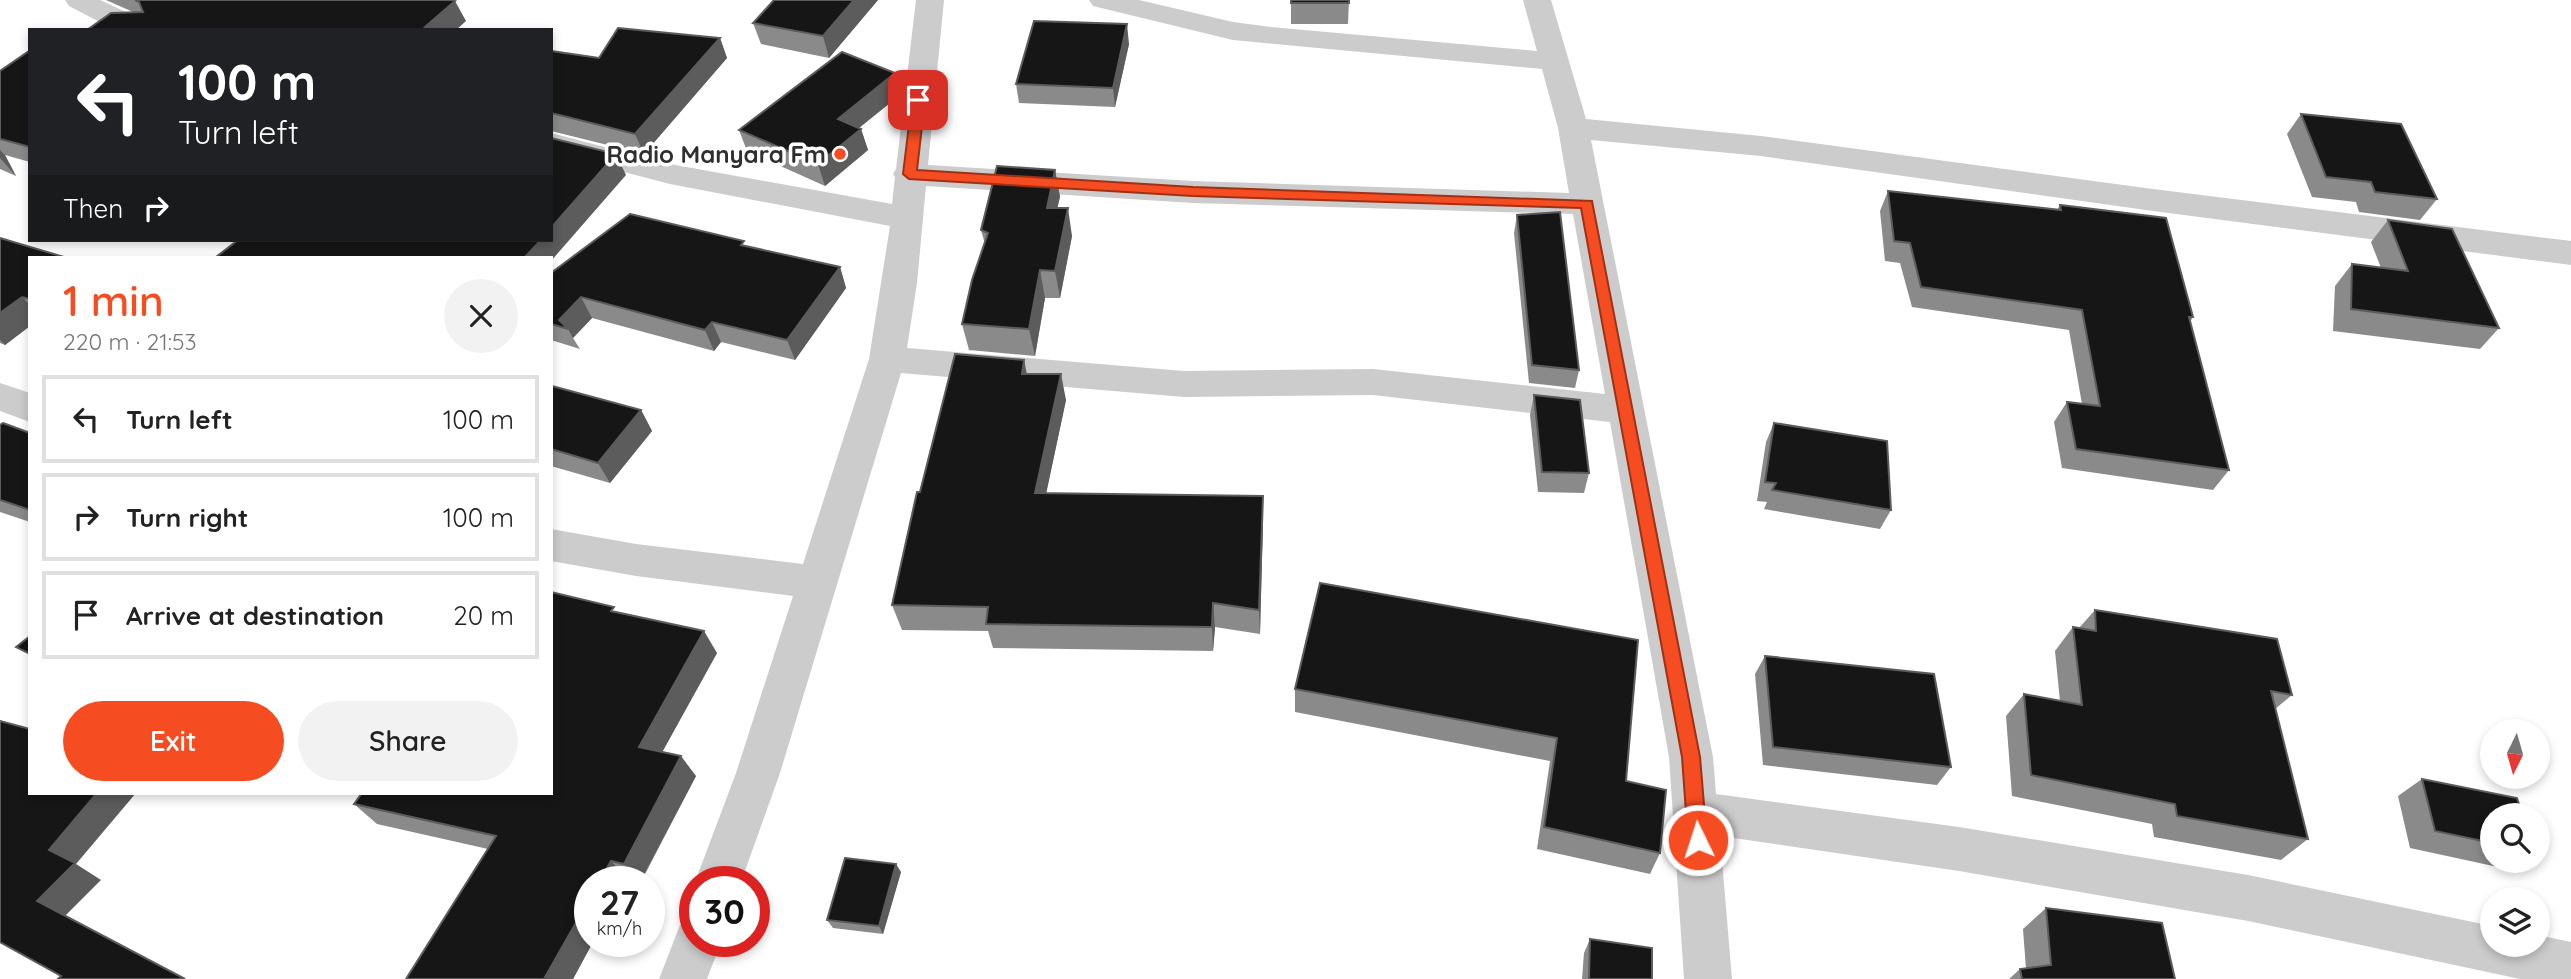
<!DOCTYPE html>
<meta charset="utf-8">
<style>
:root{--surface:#fff;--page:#f2f2f2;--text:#222;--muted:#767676;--line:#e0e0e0;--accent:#f64c21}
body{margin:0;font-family:Quicksand,sans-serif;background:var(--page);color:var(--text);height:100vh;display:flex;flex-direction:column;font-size:26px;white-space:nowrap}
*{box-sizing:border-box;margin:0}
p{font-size:23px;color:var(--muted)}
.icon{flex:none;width:38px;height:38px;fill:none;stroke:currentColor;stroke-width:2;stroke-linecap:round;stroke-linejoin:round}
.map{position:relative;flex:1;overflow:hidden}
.side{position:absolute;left:28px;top:256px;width:525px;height:539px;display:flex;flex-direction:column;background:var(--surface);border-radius:0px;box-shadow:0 4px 10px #0003}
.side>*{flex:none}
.top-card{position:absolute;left:28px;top:28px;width:525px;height:214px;border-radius:0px;box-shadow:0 4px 10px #0003;background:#202124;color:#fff;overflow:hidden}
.needle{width:46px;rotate:185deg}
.tools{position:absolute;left:2480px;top:719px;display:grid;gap:14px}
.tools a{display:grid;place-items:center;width:70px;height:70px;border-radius:50%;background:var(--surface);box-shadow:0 4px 10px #0003;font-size:35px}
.speed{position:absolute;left:574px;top:866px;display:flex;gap:14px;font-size:35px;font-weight:700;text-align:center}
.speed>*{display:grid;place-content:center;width:91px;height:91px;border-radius:50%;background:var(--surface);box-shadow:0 4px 10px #0003;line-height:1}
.speed small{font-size:18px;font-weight:400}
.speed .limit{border:10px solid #d22;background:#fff;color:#111}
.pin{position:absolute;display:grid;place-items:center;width:60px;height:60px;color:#fff;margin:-30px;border-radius:14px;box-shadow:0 4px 10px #0006}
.me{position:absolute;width:77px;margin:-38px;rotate:356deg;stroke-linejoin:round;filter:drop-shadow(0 0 5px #0008)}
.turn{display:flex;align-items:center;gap:24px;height:147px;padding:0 35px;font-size:32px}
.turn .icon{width:91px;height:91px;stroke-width:2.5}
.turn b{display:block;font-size:49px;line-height:60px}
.then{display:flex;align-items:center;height:66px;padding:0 35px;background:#0003;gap:14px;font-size:26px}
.round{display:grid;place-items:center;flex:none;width:74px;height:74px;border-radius:37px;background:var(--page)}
.head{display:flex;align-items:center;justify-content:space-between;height:119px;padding:0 35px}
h1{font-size:42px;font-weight:600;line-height:52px;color:var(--accent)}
.action{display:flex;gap:14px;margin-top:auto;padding:14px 35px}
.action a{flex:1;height:80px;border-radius:42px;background:var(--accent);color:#fff;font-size:28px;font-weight:600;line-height:80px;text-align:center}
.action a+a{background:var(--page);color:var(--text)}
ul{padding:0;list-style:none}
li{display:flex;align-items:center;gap:21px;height:88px;margin:0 14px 10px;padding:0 21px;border:4px solid var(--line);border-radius:0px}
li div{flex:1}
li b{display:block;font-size:26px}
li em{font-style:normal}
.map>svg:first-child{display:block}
</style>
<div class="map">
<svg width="2571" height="979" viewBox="0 0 2571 979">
<rect width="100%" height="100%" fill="#fff"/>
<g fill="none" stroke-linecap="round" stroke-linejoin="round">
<path fill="#ccc" fill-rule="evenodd" d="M65,0H100L152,24L156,30H115L69,6Z
M916,0H944L928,165L1193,181L1569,193L1558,128L1542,69L1233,40L1093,6L1089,0H1139L1233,22L1271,27L1537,51L1523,0H1551L1586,119L1761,136L2153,189L2571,241V265L2153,211L1761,156L1591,140L1713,757L1716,794L1959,827L2248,875L2492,926V945H2538V935L2571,942V979H2520L2248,921L1959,871L1720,836L1732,979H1684L1669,757L1610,422L1373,395L1184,397L901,373L780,773L741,882H695L736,773L793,596L636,576L551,561V529L636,544L803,564L869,359L890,226L670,184L551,153V133L670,164L892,204L895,177L893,174L896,169ZM926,186L1193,203L1573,214L1605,394L1373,369L1184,371L907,348L917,283Z
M0,383L30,393V422L0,411Z
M695,919V942H721L707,979H659L680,925Z"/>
</g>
<path fill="#8a8a8a" d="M106,0H451L466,21L133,12Z
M774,0H878L829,58L761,44L753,23Z
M1291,0H1349L1348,24H1291Z
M720,38L727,58L644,154L551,131V51L599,58Z
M1129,44L1115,107L1019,103L1016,84Z
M30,51V162L5,155L16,176L0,169V71Z
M901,94L859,128L861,129L868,150L825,186L747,151L739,130Z
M2301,114L2437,199L2420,220L2359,212L2356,202L2312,197L2287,134Z
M1055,170L1060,197L1057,208L1072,236L1060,298H1045L1035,356L969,350L962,324L985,244L981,230Z
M1888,191L2057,210L2060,205L2193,317L2190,322L2229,470L2213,490L2062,468L2054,422L2067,402L2082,404L2069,330L1912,307L1900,263L1885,261L1880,211Z
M1517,215L1579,370L1575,388L1529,383L1514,233Z
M2388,220L2499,328L2480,349L2333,331L2335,286L2352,264L2381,268L2371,242Z
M0,238L30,257V326L5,345L0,343Z
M746,246L840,267L846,288L795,360L721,342L714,351L592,318L573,338L580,349L551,340V273Z
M1024,360L1027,374L1066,400L1046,493L1263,521L1260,634L1215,627L1213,651L993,648L988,631L902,630L892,605L920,492Z
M552,386L641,410L652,431L610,483L551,466Z
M1534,395L1589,473L1584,493L1538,492L1530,415Z
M1774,423L1891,510L1880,529L1764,509L1767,502L1757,501L1766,442Z
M0,425L30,433V522L0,512Z
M1320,583L1626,781L1660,853L1650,874L1537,849L1550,761L1295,712V689Z
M2095,610L2292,695L2275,709L2308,839L2281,860L2154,837L2152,824L2012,796L2006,716L2024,694L2060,701L2055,651L2073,627L2079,628Z
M618,613L717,653L662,752L696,776L641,882L628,880L626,882H590V942H593L573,979L488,849L377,824L354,804Z
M1765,656L1951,767L1937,785L1763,765L1755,674Z
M2422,779L2492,816V861H2519L2507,869L2410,848L2398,796Z
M901,872L883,934L833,928L827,920Z
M2046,908L2175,979H2009L2020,969H2026L2023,929Z
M1590,939L1652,979H1582L1584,953Z"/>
<path fill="#5c5c5c" d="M854,0H878L829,58L823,36Z
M455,1L466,21L456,30H426L425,27Z
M1127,24L1129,44L1115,107L1113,88Z
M720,38L727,58L644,154L635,134Z
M895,73L901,94L844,140L838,119Z
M861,129L868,150L825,186L818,164Z
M0,150L5,155L16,176L0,158Z
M616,154L626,175L551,261V257H525L541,240H551V228Z
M1055,170L1060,197L1051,235L1047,208Z
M1068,208L1072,236L1060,298L1055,271Z
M840,267L846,288L795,360L787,340Z
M1040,270L1045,298L1035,356L1029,329Z
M22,297L30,305V326L5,345L0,340V313Z
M581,297L592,318L573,338L568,329L559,320Z
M712,322L721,342L714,351L705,330Z
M1024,360L1029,387L1022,374Z
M1061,374L1066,400L1041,518L1035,493Z
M641,410L652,431L610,483L598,463Z
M1263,496V521L1260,634L1259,610Z
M1213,603L1215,627L1213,651L1212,627Z
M704,631L717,653L654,767L639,747Z
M681,756L696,776L640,882L624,864Z
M97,793H136L76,864L101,880L64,917L37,901L49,850Z
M611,861L628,880L626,882H599Z
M896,864L901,872L883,934L879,926Z
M590,898V942H593L573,979H544Z"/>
<path fill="#161616" stroke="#5c5c5c" stroke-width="2" d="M135,0H451L455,1L425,27L438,30H87L111,13L143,12L139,2Z
M774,0H854L823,36L753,23Z
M1291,0H1349V3H1291Z
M1034,21L1127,24L1113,88L1016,84Z
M618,28L720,38L635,134L551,113V51L599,58Z
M29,51H30V147L0,139V71Z
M842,52L895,73L838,119L861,129L818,164L739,130Z
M2301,114L2401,124L2437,199L2375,192L2371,182L2326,177Z
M551,138L616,154L551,228Z
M997,166L1055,170L1047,208H1068L1055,271L1040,270L1029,329L962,324L972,280L988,233L981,230Z
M1888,191L2061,210L2060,205L2166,218L2193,317H2189L2229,470L2076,449L2067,402L2100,406L2082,310L1921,287L1910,243L1894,241Z
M1560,212L1579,370L1532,365L1517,215Z
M630,214L744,241L741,245L840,267L787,340L712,322L705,330L581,297L559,320L568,329L551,324V273Z
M2388,220L2452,229L2499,328L2351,309L2352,264L2408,271Z
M0,238L64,257H30V299L22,297L0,313Z
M238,240H541L525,257H216Z
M955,354L1024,360L1022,374H1061L1035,493L1263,496L1259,610L1213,603L1212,627L986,624L988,607L892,605L917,492H920Z
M552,386L641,410L598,463L551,449Z
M1534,395L1580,400L1589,473L1542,472Z
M3,423L30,433V510L0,500V425Z
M1774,423L1887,441L1891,510L1772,490L1776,483L1765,482Z
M1320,583L1638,640L1626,781L1666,790L1660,853L1544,827L1557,738L1295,689Z
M551,592L614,607L611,611L704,631L639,747L681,756L624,864L611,861L599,882H590V898L544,979H406L496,836L354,804L362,793H551Z
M2095,610L2277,639L2292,695L2271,691L2308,839L2177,816L2175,804L2031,775L2024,694L2082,705L2073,627L2096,631Z
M30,636V654L16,647Z
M1765,656L1934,674L1951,767L1773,747Z
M0,721L30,729V793H97L49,850L75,863L37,901L185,979H58L61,976L0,942Z
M2422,779L2517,798L2523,816H2492V843L2435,831Z
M845,858L896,864L879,926L827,920Z
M2046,908L2162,923L2175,979H2022L2020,969L2051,965Z
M1590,939L1652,948V979H1589Z"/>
<path fill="#f64c21" stroke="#a03115" stroke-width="2" d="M918,96L925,100L917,170L1193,187L1592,201L1700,757L1707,840L1704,846L1698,849L1691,846L1688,840L1682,757L1581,208L1193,196L909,179L903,174L912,100Z"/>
<circle fill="#f64c21" stroke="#fff" stroke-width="2.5" cx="840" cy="154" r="7"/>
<g text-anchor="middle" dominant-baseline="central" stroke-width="7" stroke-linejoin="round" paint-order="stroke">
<g font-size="24" font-weight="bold" fill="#2f2f2f" stroke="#fff" text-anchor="end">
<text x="826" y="154">Radio Manyara Fm</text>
</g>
</g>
</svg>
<div class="tools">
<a><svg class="needle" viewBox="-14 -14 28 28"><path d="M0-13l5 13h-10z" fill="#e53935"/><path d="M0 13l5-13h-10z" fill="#767676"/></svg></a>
<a><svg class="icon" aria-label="search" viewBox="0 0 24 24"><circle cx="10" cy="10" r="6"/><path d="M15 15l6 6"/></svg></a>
<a><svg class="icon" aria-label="layers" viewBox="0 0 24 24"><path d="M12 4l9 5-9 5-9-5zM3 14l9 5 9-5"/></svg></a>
</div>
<div class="speed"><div>27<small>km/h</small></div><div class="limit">30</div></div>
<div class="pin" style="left:918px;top:100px;background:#d93025"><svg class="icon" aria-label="arrive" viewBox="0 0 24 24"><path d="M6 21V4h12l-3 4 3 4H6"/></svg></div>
<svg class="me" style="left:1698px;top:840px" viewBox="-20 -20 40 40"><circle r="17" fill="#f64c21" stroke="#fff" stroke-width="3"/><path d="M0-11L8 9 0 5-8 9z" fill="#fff"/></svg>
<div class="top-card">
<div class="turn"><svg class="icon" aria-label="left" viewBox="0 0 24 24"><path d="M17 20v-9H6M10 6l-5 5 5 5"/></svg><div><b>100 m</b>Turn left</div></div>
<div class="then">Then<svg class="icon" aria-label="right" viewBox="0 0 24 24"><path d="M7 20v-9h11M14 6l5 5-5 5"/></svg></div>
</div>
<section class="side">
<div class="head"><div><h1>1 min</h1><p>220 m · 21:53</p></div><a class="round"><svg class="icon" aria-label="close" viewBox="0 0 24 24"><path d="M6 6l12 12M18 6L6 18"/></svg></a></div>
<ul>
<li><svg class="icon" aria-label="left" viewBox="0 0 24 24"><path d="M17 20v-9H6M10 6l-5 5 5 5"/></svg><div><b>Turn left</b></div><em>100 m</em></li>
<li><svg class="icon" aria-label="right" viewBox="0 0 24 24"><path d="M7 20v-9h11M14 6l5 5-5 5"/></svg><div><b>Turn right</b></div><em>100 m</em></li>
<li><svg class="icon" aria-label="arrive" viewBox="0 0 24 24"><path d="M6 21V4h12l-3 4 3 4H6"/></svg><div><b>Arrive at destination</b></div><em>20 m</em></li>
</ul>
<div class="action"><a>Exit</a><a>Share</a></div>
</section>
</div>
